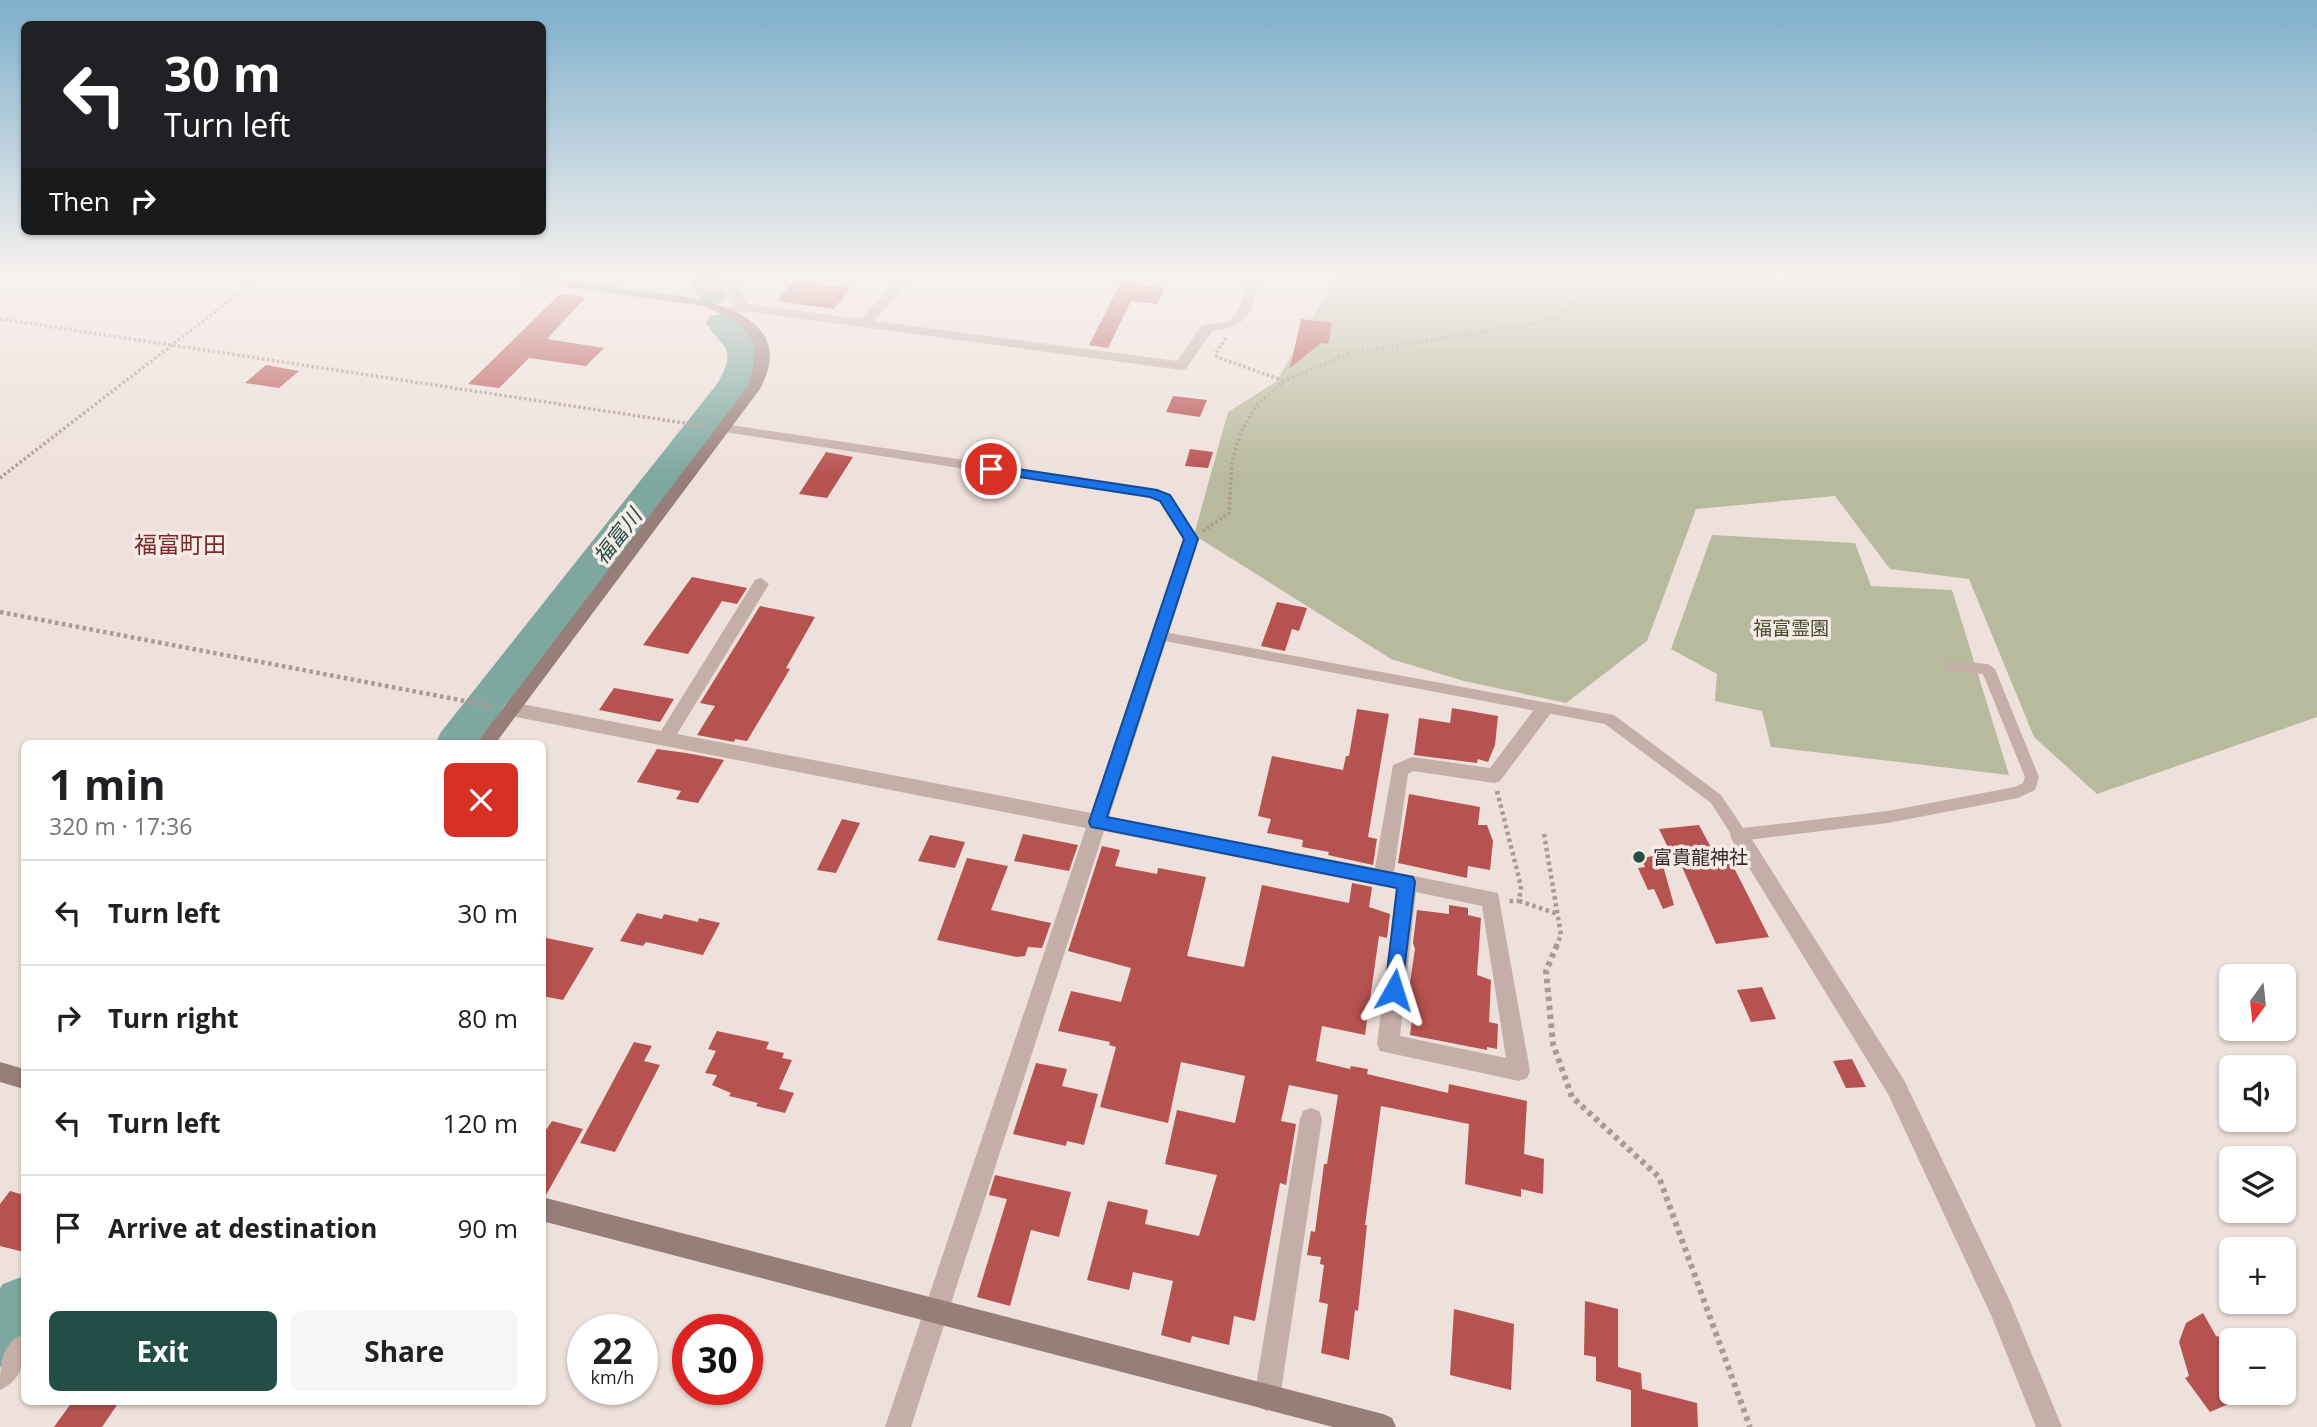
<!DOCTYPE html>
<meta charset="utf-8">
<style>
:root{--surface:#fff;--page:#f6f6f6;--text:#202124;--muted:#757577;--line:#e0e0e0;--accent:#224e47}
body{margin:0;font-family:"Open Sans","Noto Sans JP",sans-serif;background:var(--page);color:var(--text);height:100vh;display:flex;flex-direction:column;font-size:26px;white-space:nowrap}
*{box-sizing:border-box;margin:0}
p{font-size:23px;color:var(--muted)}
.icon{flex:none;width:38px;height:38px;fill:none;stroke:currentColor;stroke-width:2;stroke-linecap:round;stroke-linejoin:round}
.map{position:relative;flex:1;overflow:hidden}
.side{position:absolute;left:21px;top:740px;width:525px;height:665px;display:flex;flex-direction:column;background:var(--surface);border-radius:10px;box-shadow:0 2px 5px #0004}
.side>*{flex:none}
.guide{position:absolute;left:21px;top:21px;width:525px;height:214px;border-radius:10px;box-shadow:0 2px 5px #0004;background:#202124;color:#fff;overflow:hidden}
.needle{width:46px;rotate:195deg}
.controls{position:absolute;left:2219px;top:964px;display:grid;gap:14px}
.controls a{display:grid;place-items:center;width:77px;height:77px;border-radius:10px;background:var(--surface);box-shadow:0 2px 5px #0004;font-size:35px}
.speed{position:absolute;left:567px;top:1314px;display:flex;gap:14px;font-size:35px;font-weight:700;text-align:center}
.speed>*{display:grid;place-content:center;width:91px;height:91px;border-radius:50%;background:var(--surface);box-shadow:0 2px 5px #0004;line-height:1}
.speed small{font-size:18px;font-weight:400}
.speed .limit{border:10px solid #d22;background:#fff;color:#111}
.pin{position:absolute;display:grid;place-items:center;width:60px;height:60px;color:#fff;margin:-30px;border:4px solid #fff;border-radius:50%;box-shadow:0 2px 7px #0007}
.me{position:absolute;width:77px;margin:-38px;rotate:6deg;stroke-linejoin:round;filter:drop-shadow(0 0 5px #0008)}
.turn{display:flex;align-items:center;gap:24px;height:147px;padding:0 28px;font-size:32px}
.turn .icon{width:91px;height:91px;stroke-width:2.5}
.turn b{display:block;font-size:49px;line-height:60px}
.then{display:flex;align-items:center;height:66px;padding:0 28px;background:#0003;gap:14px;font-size:26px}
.round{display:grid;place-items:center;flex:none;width:74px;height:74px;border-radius:10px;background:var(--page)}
.headline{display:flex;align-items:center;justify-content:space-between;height:119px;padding:0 28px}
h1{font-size:42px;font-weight:700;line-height:52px}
.primary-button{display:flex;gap:14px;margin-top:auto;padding:14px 28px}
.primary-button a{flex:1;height:80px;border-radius:10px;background:var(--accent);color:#fff;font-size:28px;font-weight:700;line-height:80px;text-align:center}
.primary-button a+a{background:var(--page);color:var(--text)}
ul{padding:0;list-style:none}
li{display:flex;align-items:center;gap:21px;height:105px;padding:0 28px;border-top:2px solid var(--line)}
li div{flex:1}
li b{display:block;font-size:26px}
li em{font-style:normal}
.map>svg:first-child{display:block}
</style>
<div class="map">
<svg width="2317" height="1427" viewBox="0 0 2317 1427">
<rect width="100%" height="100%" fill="#eee0da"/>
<path fill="#b7ba9c" d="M1335,277H2317V717L2097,794L2034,737L1969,579L1890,569L1835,496L1696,509L1647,641L1566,703L1464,681L1391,659L1194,535L1228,412L1277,381Z
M1712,535L1855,543L1871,586L1952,590L2009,775L1771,747L1762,711L1715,701L1717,674L1671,649Z"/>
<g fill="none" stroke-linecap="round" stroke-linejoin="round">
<path fill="#7da79f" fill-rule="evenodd" d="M689,277H719L726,296L722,302L711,305L700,302Z
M721,314C740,319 763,341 759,362C757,372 752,380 747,388L480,744H435L441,732L717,384C738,348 724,350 706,323L710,316Z
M24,1276V1353L21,1358L0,1367V1288L3,1284Z"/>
</g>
<path fill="#b65250" d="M794,281L851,288L834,309L777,301Z
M1121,282L1165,288L1157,304L1131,301L1108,348L1089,345Z
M560,294L586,297L547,339L604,348L586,366L529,358L499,388L468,384Z
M1301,319L1332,323L1328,344L1321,343L1290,368Z
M266,365L299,371L279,388L245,383Z
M1173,396L1207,400L1200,417L1166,412Z
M1190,449L1213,452L1208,468L1185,466Z
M826,452L853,457L827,498L799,494Z
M692,577L747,588L737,604L722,601L688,654L643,645Z
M1277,602L1307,608L1299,631L1292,629L1285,651L1261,646Z
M760,606L815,617L786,668L790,669L747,741L735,739L734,742L697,735L715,706L700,703Z
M614,688L674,699L660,722L599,710Z
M1452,708L1498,716L1495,745L1488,762L1478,759L1477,763L1414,755L1419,718L1450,723Z
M1357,709L1389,714L1368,837L1377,839L1373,865L1328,855L1329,852L1302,847L1303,840L1267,833L1271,819L1258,816L1272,756L1343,770L1346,756H1349Z
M657,749L686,753L724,760L698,803L676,799L681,791L637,782Z
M1409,794L1480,807L1478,825H1487L1493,841L1490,870L1468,866L1467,878L1398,863Z
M842,819L860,823L836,873L817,870Z
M1699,825L1714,853L1726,852L1769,937L1716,944L1679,860L1675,862L1659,829Z
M1023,834L1078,845L1069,871L1014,861Z
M930,835L965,842L955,868L918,861Z
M1102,846L1120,850L1115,866L1157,874L1158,868L1206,877L1187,956L1244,967L1262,885L1349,903L1352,883L1372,887L1369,907L1390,914L1387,938L1379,936L1365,1035L1322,1026L1316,1061L1350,1069L1351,1066L1368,1069L1367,1074L1448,1093L1449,1084L1527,1101L1524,1154L1544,1159L1543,1194L1521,1189V1197L1465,1184L1469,1124L1381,1106L1365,1225H1367L1358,1311L1355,1310L1349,1360L1321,1353L1328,1304L1319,1302L1324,1265L1320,1264L1321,1257L1307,1255L1311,1231L1315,1232L1324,1164H1327L1338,1095L1289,1085L1281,1121L1296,1124L1286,1185L1280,1183L1255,1321L1234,1316L1229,1345L1192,1336L1190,1343L1161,1335L1173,1281L1133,1272L1129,1290L1087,1280L1108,1201L1148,1210L1145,1224L1199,1236L1217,1175L1165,1164L1177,1110L1235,1123L1245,1076L1181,1062L1168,1123L1100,1107L1116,1047L1109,1045L1110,1042L1058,1031L1071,991L1121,1002L1131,968L1068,951Z
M1660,855L1674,905L1663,909L1654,889L1648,890L1638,868L1645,867L1641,858Z
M967,858L1008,866L991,910L1051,923L1042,948L1028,947L1025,956L1017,957L937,940Z
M1449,905L1468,908V915L1481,918L1477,975L1491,980L1489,1022L1498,1024L1497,1049L1487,1047V1050L1410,1035L1414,1005L1407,1004L1415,949L1413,943L1417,910L1449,914Z
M637,913L662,919L664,914L698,922L699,918L720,923L703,955L646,942L643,946L620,941Z
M542,937L594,948L563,1000L542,996Z
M1762,987L1776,1019L1751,1022L1737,990Z
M717,1031L769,1042L766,1049L784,1053L782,1058L792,1060L779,1089L794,1093L785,1113L756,1106L758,1103L729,1096L731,1093L712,1085L717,1075L705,1073L716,1051L708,1049Z
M634,1042L652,1046L644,1061L660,1065L615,1152L580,1143Z
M1852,1059L1866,1087L1846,1088L1833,1061Z
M1036,1063L1067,1069L1062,1086L1098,1094L1084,1145L1067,1141L1066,1146L1013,1134Z
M552,1121L583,1129L546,1195L542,1194V1136Z
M995,1175L1071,1192L1059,1237L1031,1230L1010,1306L977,1297L1007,1199L989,1195Z
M10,1191L24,1195V1252L0,1246V1204Z
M1585,1301L1618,1309V1367L1641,1373L1642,1389L1697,1403L1698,1427H1631V1390L1596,1381V1357L1584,1355Z
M1454,1309L1514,1324L1511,1390L1450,1375Z
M2203,1313L2216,1336L2231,1340V1403L2210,1412L2185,1378L2189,1376L2179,1342L2186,1323Z
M72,1402H119L102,1427H54Z"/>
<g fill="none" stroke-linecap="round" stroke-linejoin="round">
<path stroke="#af9892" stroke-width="3.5" stroke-dasharray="2.5 2.5" stroke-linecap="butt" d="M0,319L704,426
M1226,338L1216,353L1217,357L1284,381
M0,478L260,277
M1203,531L1229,513L1232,462L1240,434L1256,406L1284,381L1350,353L1556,320L1573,306L1594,277"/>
<path stroke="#af9892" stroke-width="4.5" stroke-dasharray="3.5 3.5" stroke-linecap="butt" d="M0,612L491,706
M1497,791L1521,886L1519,901H1509
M1544,834L1561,935L1556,947
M1519,901L1558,914"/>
<path stroke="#af9892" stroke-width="6" stroke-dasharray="4.5 4.5" stroke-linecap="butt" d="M1557,945L1546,971L1553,1044L1572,1097L1659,1177L1750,1427"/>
<path fill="#c4aea8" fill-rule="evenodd" d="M1159,631L1614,715L1721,795L1743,828L1888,811L2015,787L2023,783L2025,777L1983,674L1951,671L1944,666L1951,661L1988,664L1995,669L2039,777L2035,790L2018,798L1888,823L1739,841L1734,839L1711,803L1605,724L1154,639L1152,636L1154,633Z"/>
<path fill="#c4aea8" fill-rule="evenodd" d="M722,277H734L747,304L861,319L900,277H913L874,321L1177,361L1202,325C1210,323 1218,324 1225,322C1243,316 1243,292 1246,277H1258C1253,312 1250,326 1212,331L1186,369L1181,370L743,311L730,315L724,311L735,305Z
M723,424L1152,488L1170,495L1199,539L1109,817L1375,868L1393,765L1412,757L1490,768L1539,703H1551L1554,708L1551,713L1500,781L1494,783L1413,771L1408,774L1394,872L1498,893L1530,1071L1527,1078L1519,1081L1380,1051L1377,1044L1396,889L1104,831L911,1427H885L1086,828L511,716L505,714L502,709L505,704L511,702L661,731L755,580L761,578L769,584L677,734L1091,813L1183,539L1160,501L1149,497L718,431L716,428ZM1416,892L1482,906L1506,1058L1400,1036Z
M1739,827L1746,830L1904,1080L2009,1299L2062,1427H2036L1991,1315L1888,1094L1732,840L1730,835L1732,830Z
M1311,1108L1319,1111L1322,1119L1280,1398L1276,1407L1267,1411L1258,1407L1254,1398L1300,1119L1303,1111Z
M24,1334C26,1356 24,1380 0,1390C0,1366 0,1344 24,1334Z"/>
<path fill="#977e79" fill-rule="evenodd" d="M518,277C556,277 593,283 631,289C682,296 805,305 760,389L495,744H476L748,386L753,369V342L742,326L717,312L703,306L524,281Z
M0,1062L24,1069V1089L0,1082Z
M542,1197L1383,1414L1392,1418L1396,1427H1333L542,1221Z"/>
</g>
<linearGradient id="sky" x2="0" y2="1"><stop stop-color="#7dafcb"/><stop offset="0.58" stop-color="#f7f1ee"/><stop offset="1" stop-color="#f7f1ee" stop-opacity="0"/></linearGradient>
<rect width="2317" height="477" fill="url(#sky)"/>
<path fill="#1a73e8" stroke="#114b97" stroke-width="2" d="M991,465L1157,490L1170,495L1198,539L1107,817L1413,877L1415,882L1401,996L1394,998L1388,996L1385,990L1397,888L1091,827L1089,822L1184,539L1160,501L1150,497L986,472L985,469Z"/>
<circle fill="#224e47" stroke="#f6ebe6" stroke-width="2.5" cx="1639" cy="857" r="7"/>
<g text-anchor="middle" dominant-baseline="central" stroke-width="7" stroke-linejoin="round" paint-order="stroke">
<g font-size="19" fill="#484d2e" stroke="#f6ebe6">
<text x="1791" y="628">福富霊園</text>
</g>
<g font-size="19" fill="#322827" stroke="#f6ebe6" text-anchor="start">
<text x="1653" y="857">富貴龍神社</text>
</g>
<g font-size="21" font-style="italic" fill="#224e47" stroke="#f6ebe6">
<text transform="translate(617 536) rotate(-52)">福富川</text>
</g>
<g font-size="23" fill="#762c2a" stroke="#f6ebe6">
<text x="180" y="544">福富町田</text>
</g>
</g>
</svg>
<div class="controls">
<a><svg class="needle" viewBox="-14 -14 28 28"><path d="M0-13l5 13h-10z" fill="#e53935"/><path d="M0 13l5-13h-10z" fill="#757577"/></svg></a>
<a><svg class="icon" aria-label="sound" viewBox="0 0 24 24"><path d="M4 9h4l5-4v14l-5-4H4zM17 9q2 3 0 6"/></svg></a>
<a><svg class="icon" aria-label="layers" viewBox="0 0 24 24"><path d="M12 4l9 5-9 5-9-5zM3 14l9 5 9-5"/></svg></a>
<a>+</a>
<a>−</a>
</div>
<div class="speed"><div>22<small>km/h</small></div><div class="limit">30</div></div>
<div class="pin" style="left:991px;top:469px;background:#d93025"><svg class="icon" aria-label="arrive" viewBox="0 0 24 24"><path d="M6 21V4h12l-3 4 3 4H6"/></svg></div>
<svg class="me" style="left:1394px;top:990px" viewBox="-20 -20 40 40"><path d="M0-17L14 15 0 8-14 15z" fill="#1a73e8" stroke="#fff" stroke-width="4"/></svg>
<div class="guide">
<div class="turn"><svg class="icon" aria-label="left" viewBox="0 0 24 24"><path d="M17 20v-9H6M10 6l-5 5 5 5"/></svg><div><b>30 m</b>Turn left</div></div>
<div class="then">Then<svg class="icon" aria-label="right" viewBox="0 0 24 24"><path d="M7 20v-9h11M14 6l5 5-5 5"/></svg></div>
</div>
<section class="side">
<div class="headline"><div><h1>1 min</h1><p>320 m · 17:36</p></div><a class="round" style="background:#d93025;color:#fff"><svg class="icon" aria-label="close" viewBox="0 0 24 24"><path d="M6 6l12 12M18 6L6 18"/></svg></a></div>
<ul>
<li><svg class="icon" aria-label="left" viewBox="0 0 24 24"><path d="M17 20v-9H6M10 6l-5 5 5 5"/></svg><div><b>Turn left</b></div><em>30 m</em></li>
<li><svg class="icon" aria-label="right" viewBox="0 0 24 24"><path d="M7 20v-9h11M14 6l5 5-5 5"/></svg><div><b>Turn right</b></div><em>80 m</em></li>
<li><svg class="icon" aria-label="left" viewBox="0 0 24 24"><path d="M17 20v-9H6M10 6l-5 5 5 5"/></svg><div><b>Turn left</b></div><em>120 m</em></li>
<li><svg class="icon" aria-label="arrive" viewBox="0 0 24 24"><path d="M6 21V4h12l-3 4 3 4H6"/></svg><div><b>Arrive at destination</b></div><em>90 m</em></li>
</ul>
<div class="primary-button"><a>Exit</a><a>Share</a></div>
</section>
</div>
